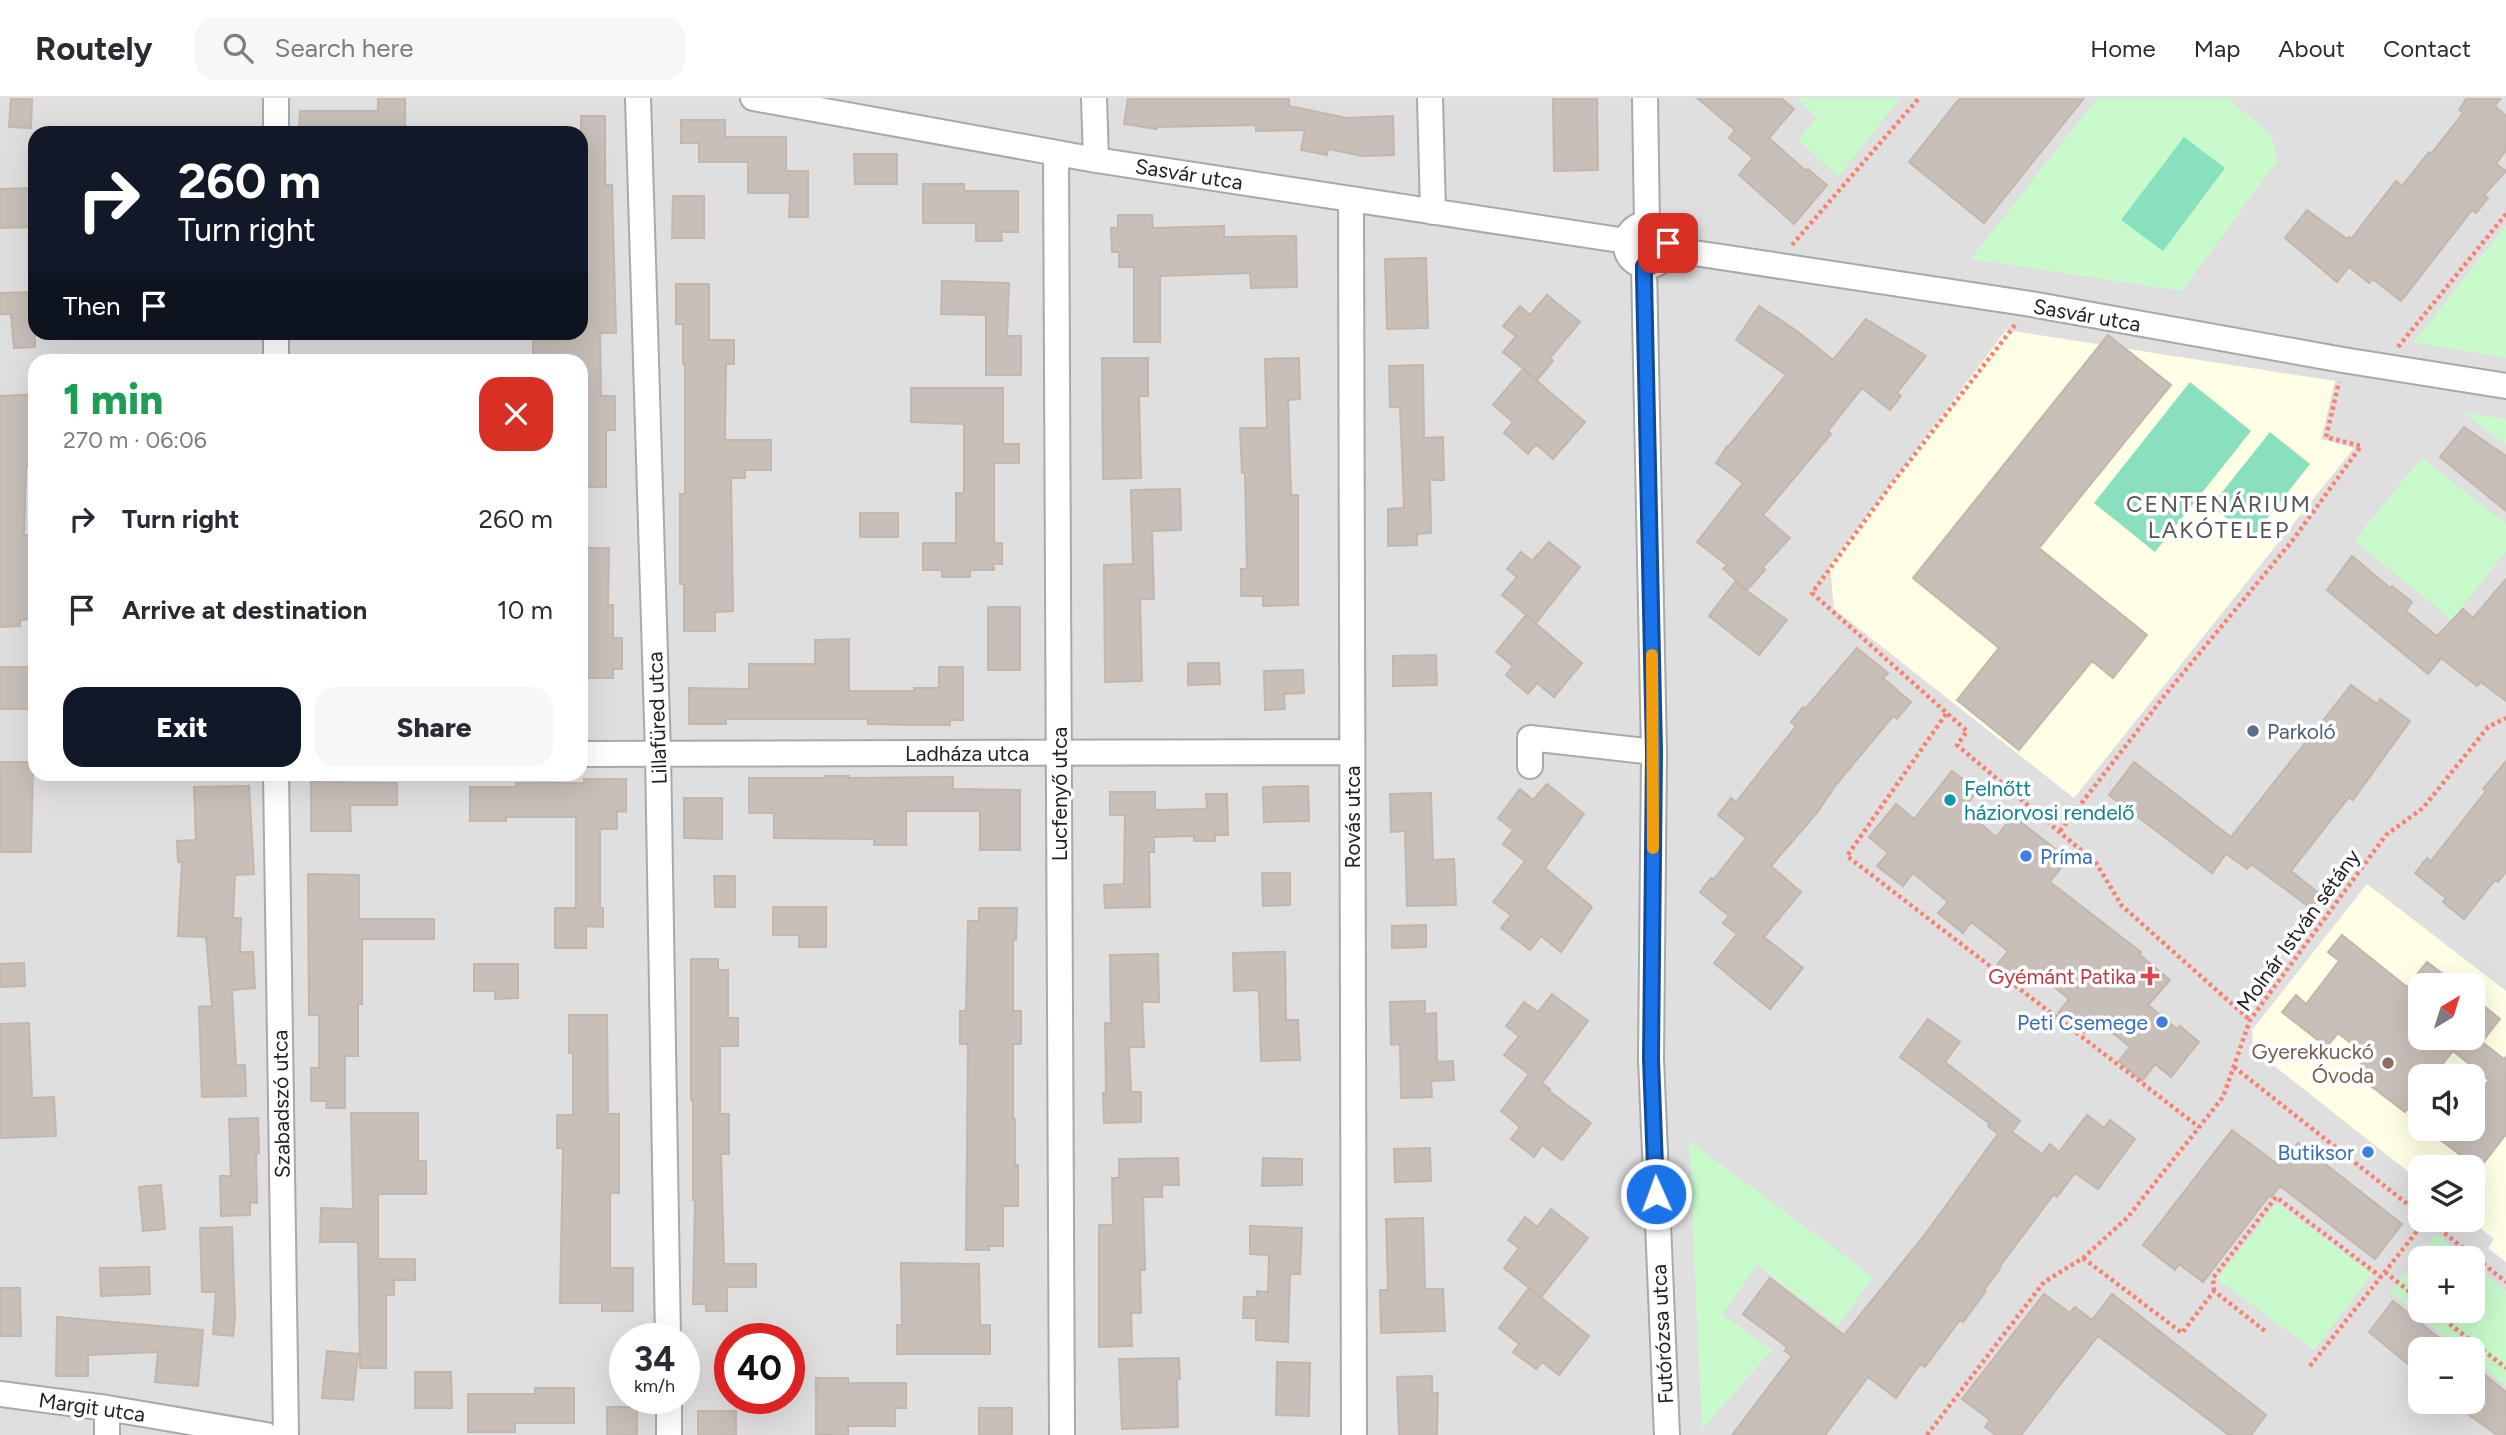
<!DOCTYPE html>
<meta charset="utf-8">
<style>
:root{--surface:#fff;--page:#f7f7f7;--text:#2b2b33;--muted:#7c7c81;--line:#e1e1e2;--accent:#111827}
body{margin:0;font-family:Figtree,sans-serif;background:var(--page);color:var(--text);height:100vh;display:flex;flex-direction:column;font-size:26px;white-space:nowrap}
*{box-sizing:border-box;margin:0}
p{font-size:23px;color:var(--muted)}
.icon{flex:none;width:38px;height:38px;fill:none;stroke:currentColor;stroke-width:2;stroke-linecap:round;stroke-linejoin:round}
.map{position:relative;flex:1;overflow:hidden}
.details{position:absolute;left:28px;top:256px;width:560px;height:427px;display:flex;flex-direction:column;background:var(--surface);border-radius:21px;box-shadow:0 7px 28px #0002}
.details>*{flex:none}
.hud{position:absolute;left:28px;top:28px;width:560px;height:214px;border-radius:21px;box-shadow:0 7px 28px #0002;background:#111827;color:#fff;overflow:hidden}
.needle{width:46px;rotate:38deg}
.fabs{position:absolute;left:2408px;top:875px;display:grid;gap:14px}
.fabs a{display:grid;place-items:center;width:77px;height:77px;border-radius:14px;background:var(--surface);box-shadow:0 7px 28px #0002;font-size:35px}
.speed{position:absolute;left:609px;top:1225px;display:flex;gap:14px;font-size:35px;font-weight:700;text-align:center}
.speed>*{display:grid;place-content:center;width:91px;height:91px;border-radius:50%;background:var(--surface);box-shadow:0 7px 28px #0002;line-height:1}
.speed small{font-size:18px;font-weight:400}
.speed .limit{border:10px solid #d22;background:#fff;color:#111}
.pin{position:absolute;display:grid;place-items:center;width:60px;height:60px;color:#fff;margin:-30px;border-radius:14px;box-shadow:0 4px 10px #0006}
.me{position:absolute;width:77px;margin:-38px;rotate:358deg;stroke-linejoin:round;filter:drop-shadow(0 0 5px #0008)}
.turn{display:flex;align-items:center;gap:24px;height:147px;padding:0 35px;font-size:32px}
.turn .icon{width:91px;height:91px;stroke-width:2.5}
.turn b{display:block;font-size:49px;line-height:60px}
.then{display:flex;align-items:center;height:66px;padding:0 35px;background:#0003;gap:14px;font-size:26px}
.round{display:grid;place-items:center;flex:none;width:74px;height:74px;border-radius:21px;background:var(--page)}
.head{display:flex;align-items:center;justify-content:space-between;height:119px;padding:0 35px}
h1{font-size:42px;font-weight:800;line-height:52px;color:#1e9e55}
.action{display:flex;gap:14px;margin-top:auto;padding:14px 35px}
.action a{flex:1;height:80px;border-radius:21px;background:var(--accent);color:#fff;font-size:28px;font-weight:800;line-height:80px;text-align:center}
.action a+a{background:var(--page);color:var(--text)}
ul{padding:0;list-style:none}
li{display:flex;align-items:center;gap:21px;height:91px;padding:0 35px}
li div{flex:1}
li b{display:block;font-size:26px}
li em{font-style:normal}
header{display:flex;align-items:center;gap:42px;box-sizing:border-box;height:98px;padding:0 35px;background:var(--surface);border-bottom:2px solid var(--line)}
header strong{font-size:33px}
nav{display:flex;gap:38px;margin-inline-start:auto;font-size:24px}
.search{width:490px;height:63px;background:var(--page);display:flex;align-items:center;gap:18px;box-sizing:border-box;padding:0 24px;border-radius:21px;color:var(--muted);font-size:26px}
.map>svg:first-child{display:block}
</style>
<header>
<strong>Routely</strong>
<div class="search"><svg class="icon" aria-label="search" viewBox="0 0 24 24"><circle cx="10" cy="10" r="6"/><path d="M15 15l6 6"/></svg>Search here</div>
<nav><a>Home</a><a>Map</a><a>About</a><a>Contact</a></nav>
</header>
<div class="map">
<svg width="2506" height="1337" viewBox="0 0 2506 1337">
<rect width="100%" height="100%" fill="#f2efe9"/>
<path fill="#e0dfdf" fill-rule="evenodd" d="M0,0H2506V1337H0ZM35,35H581V234H35ZM35,262H581V676H35ZM2420,887H2473V940H2420ZM2420,978H2473V1031H2420ZM2420,1069H2473V1122H2420ZM2420,1160H2473V1213H2420ZM625,1241H684V1300H625ZM730,1241H789V1300H730ZM2420,1251H2473V1304H2420Z"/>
<path fill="#ffffe5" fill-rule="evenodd" d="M2006,232L2335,283L2321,341L2354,350L2074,700L1834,511L1830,467Z
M2367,786L2506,893V1164L2488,1150L2494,1141L2470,1122H2473V1069H2420V1083L2253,951L2252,932ZM2420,887H2473V940H2420ZM2420,978H2473V1031H2420Z"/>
<path fill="#c8facc" d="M1797,0H1900L1838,79L1798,41L1817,20Z
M2097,0H2228L2272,38L2277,63L2182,193L1971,161Z
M2506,127V260L2414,244Z
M2464,315L2506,321V347Z
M2422,360L2506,426V453L2452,522L2354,442Z
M1689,1043L1873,1179L1838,1228L1757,1167L1722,1216L1772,1252L1702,1331Z
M2277,1105L2372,1176L2314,1252L2217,1181Z
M2437,1136L2466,1160H2420V1213H2473V1165L2506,1193V1289L2473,1262V1251H2460L2390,1194Z"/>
<path fill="#88e0be" d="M2184,39L2225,70L2163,153L2121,122Z
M2190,284L2251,333L2155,454L2094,405Z
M2270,334L2310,366L2252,440L2211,408Z"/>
<path fill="#c7bfb8" stroke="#c4b6ab" stroke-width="2" d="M11,0H32L31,30L9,29Z
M378,0H405V35H299L300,13H378Z
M1128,0H1289V8L1347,20L1393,18L1394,57L1363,58L1328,51L1327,57L1301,52L1305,32L1256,33V27L1157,29V31L1124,26Z
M1553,0H1597L1598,72L1554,73Z
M1697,0H1781L1794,11L1769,40L1806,73L1808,71L1827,87L1794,126L1739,77L1753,60L1729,40L1735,32Z
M1960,0H2084L1984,125L1909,64Z
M2467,0H2501L2495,8L2506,18V52L2496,66L2506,73L2484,97L2488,100L2476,115L2472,112L2401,203L2373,181L2369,185L2349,169L2337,184L2285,140L2307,112L2347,141L2349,139L2351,141L2396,83L2402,88L2429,54L2431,56L2463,15L2459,12Z
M581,18H605V87H612L616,235H600L601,298H615V332H606V389H581V262H533V242H565V234H581Z
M681,22H725V39H786V73H808V119H789L790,95H748V64H699V45H681Z
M854,56H897V86H855Z
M923,86H964V93H1018V134H1001L1002,143H976V125H923Z
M31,90L32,129L0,130V91Z
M673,98H704V140H672Z
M1118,117H1152L1153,130L1224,128V139L1296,138L1297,189L1251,190L1250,175L1160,178V244H1134V169H1119V154H1112L1111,130H1118Z
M1426,160L1428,230L1387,231L1385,161Z
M942,183L1009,185L1007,238H1021V277H986V217L941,216Z
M676,186H709V242H734V266H726L725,342H771V372H745V380H731L733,513L715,514V533H684V486H680V396H685V266H683V226H676Z
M35,194V249L14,250L11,216H0V195Z
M1547,197L1580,224L1550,260L1553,263L1537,282L1503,254L1516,238L1503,228L1520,208L1530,217Z
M1759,208L1797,233L1833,262L1866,221L1926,258L1897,295L1901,298L1890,312L1862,290L1828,333L1831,336L1763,417L1790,440L1763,469L1765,472L1747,492L1723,471L1727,467L1697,444L1743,385L1716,365L1727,348L1728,349L1786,277L1736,242Z
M2108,237L2171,287L2039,450L2147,537L2113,580L2092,563L2019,652L1957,602L1999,550L1913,480Z
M1102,260H1148V298H1139L1141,380L1103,381Z
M1299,260L1300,301L1288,302L1291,397H1298V507L1263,508V498H1241V471H1247L1245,375H1242L1240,330H1267L1265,261Z
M1423,267L1424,340L1443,339L1444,382H1430L1431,435L1417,436V447L1388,448V411L1404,410L1400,309H1390L1389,268Z
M1523,271L1585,324L1553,361L1536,346L1528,356L1504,335L1513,324L1493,307Z
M911,290H1003V346H1019V365H994V445H1002V466H993L994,472H970V479H942V472H923V445H956V395H964V326L911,324Z
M35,296V368L26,369L24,437H35V491H29L32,521L20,522V528L0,529V298Z
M2464,329L2506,358V413L2440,359Z
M1180,391L1181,432L1152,433L1154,501H1140L1142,583L1105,584L1104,467L1133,466L1131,392Z
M860,415H898V439H860Z
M1549,444L1580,469L1536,525L1502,497L1517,479L1507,471L1521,454L1532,463Z
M581,450H609L608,507H613V540H622V571H613V580H581Z
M2352,458L2390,490L2392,488L2412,504L2406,513L2437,538L2463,511L2473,520L2506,481V603L2481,584L2477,588L2441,560L2428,576L2327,492Z
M1735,484L1787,522L1759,557L1709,518Z
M988,509H1020V572H988Z
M1526,517L1582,565L1554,599L1537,585L1528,596L1506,577L1513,568L1496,554Z
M849,541V593H914V590H939V569H963V622H950V627H914L868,626V621H726V626H689V590L749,591V566H815V542Z
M1857,550L1888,575L1883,580L1911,604L1897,621L1893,618L1835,688L1817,715L1771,768L1801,794L1764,839L1803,870L1770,911L1714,865L1737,836L1723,825L1729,818L1700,794L1711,780L1714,781L1746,740L1718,717L1731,700L1736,704L1796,628L1791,624L1803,609L1805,611Z
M1436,557L1437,587L1393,588V558Z
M1188,565H1219L1220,586L1188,587Z
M0,569H31V611H0Z
M1303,572L1304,595L1284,596L1285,611L1265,612L1264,573Z
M2351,587L2377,606L2380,601L2410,623L2353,702L2349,699L2291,773L2321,797L2311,810L2251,766L2247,771L2226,756L2212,775L2109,697L2134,664L2231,739Z
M2506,663V774L2498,784L2495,782L2464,821L2443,804L2446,800L2415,775L2427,760L2431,763L2486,693L2483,691Z
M0,664H33L31,754H0Z
M1952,673L1978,692L1963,711L1996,739L2013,718L2068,761L2050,784L2141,854L2139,856L2170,882L2148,907L2177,931L2180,928L2199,944L2171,979L2155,966L2142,983L2119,963L2130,949L2096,921L2084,935L2058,915L2069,901L2033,872L2021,886L1997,867L2008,853L1971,824L1963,835L1938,815L1948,804L1913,775L1903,788L1877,768L1888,755L1869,739L1896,706L1914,721Z
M825,678H849V680L953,679V691L1020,692V752H980V713H906V747H874V741L774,740V715H749V680H825Z
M584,681H626V714L617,713V731H600V810H603V829L586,828V850H555V810H576V719H506V723H470V689H516V685H584Z
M311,684L397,685V707H350L351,733H311Z
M1547,686L1584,716L1545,770L1592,809L1561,854L1541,838L1530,852L1501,830L1511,817L1493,804L1525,763L1503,746L1513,732L1498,720L1520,691L1533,702Z
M249,688L254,776L235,777L233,820H241L240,854H253L255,890L232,892L236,967H245L246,998L202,999L199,909L212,908L206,839L178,838L182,764H178L177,743L196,742L194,689Z
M1308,688L1309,723L1264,724L1263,689Z
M1110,694H1155V712L1207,711L1206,696H1227L1228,737H1215V743H1194V738L1154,739V754H1149L1150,809L1105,810L1104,787L1124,786L1125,717H1110Z
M1431,695L1433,762L1454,761L1456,807L1407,808L1405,733L1391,734L1390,696Z
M684,700H722V741L684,740Z
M1262,775H1290V807L1263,808Z
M308,776L359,777V821H434V841H362V906H358V958H345V1010H326L327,1003H311V970H319V917H309Z
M714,778H735V809H715Z
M773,809H826V849H799V837H773Z
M979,810H1017L1016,842H1013V913H1021V946H1013V1021H1015V1067H1018V1108H1003V1148H989V1152H966L968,946H960V913H966L968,823H979Z
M1426,827V849L1392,850V828Z
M2342,837L2407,889L2427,864L2457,887H2420V940H2473V899L2500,921L2482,944L2504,961L2506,959V1036L2479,1071L2426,1031H2473V1002L2489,982L2453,953L2433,978H2420V994L2405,1014L2354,975L2367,958L2338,935L2327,949L2282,914L2296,897L2306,906L2339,863L2328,854Z
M1272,854H1285L1286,922H1298L1300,962L1261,963L1259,892L1234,893L1233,855Z
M1158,856L1159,904H1142L1144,949H1129L1131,994H1141V1024L1104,1025L1103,995H1106L1105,925H1111L1110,857Z
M691,861H718V872H728V920H738V948H720V1016H729V1056H721L724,1166H756V1189H727V1213H706V1206H693L695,1102H693V1002H691Z
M24,865L25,888L0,889V866Z
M474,866H518V900L495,901V893H474Z
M1552,896L1588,923L1542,985L1550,991L1549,993L1591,1025L1562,1062L1542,1047L1534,1059L1511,1041L1520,1029L1501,1013L1529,976L1504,957L1519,938L1506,928L1524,904L1538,914Z
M1425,903V916L1436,915L1437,964L1453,963L1454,982L1431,983L1432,999L1401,1000L1400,946L1391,947L1390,904Z
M569,917H607L608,1016H619V1095H610V1170H633V1213H602V1205H560L563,1050H557V1017H573V955H569Z
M1928,921L1960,944L1945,964L2020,1023L2012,1034L2042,1056L2050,1046L2059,1054L2087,1017L2104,1030L2110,1022L2135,1041L2098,1091L2075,1075L2057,1099L2054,1096L2000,1168L2001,1169L1984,1192L1986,1193L1963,1224L1960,1222L1925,1269L1920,1266L1896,1300L1868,1279L1825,1337H1732L1792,1258L1785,1253L1787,1249L1743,1216L1770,1180L1844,1237L1923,1139L1998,1036L1988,1028L1990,1026L1900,959Z
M29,925L32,1000L54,999L56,1038L0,1040V926Z
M351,1015H418V1063H426V1096H378V1161H415V1182H394V1197H386V1270H360L358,1144H320L321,1110L353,1111Z
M258,1020L259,1055L256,1056L257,1105L250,1104V1117L221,1118L220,1078H231L229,1021Z
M2232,1032L2280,1068L2298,1045L2402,1126L2375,1161L2280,1088L2271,1099L2269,1098L2203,1184L2179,1166L2175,1172L2143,1147Z
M1430,1050L1431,1083L1395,1084L1394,1051Z
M1178,1060L1179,1087H1162V1099H1143L1145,1172H1140L1141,1215H1131L1132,1248L1099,1249V1127H1113L1112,1080H1119V1061Z
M1263,1060L1302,1061V1087L1262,1088Z
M161,1087L165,1131L143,1133L139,1089Z
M1551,1111L1588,1140L1541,1199L1504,1170L1519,1150L1508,1142L1525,1119L1537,1129Z
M1423,1120L1425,1191H1443L1445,1233L1381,1235L1380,1192H1388L1386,1121Z
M1250,1128L1302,1130L1300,1176H1290L1288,1244L1256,1242V1220H1243L1244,1199H1257V1193L1268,1194L1269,1157L1250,1156Z
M232,1129L235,1219L233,1238L213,1236L216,1194H202L200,1130Z
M901,1165L979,1166L980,1227H990V1256H897V1227H902Z
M149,1169L150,1196L101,1198L100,1170Z
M0,1190H20L21,1238H0Z
M1529,1190L1589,1238L1559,1277L1542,1264L1536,1271L1513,1254L1519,1246L1499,1230Z
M2044,1196L2070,1215L2075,1209L2092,1222L2112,1196L2266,1317L2251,1337H2229L2098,1238L2021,1337H1996L1985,1329L1990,1322L1962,1301Z
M2393,1203L2453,1251H2420V1276L2369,1234Z
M57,1219L203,1232L198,1288L155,1284L158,1254L88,1257V1278H56Z
M327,1253L358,1256L353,1302L322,1300Z
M1179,1260L1180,1281H1177L1178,1329L1122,1331L1119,1261Z
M1277,1264L1310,1265L1309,1318L1276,1317Z
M2473,1267L2506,1294V1337H2497L2451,1304H2473Z
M415,1274H451L452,1310H415Z
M1432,1278V1295H1438L1437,1337H1399L1397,1279Z
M816,1280H848V1285H906V1310H895V1328H848V1337L816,1336Z
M535,1290H574V1325H515V1334H468V1296H535Z
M607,1309H637V1337H607Z
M979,1310H1012V1337H979Z
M698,1313H736V1337H698Z"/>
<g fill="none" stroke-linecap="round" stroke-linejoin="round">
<g stroke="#a9a9a9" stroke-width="28">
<path id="minor" d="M638,0L658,656L668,1241
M753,0L1096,62L1626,143
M1094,0L1096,62
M1430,0L1433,114
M1645,0L1647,126
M276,35V0
M1056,56L1062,1337
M1351,101L1354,1337
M1626 147a21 21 0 1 1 42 0a21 21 0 1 1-42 0Z
M1668,151L2031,206L2343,262L2506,288
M1644,168L1654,654L1651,961L1667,1337
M276,262V234
M581,656L1352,654
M1530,668V640L1654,654
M276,676L286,1337
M0,1296L107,1310L266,1337
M669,1300V1337
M107,1337V1310"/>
</g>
<path stroke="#fa8072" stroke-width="4.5" stroke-dasharray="3.5 3.5" stroke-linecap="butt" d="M1792,147L1919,0
M2015,227L1891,387L1812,495L1967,633L1957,647L2096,765L2122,808L2250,922
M2398,249L2506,116
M1946,616L1847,758L2199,1029
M2060,733L2165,597L2292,443L2361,348L2326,339L2339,284
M2234,969L2420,1116
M2428,1122L2506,1184
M2083,1160L2182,1235L2214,1193L2265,1233
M2385,1174L2420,1202
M2214,1193L2213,1180L2276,1099L2381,1179
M2433,1213L2506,1270
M2310,1268L2426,1122
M1927,1337L2044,1184L2083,1160L2127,1120L2223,999L2250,922L2386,737L2423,710L2488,629L2506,620"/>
<use href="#minor" stroke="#fff" stroke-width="24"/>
</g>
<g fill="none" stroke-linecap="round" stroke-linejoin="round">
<g stroke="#114b97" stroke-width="18">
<path id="route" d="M1656,1096L1651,961L1654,654L1644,179V168C1658,168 1668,160 1668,145"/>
</g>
<use href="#route" stroke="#1a73e8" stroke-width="12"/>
<path stroke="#f59e0b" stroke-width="12" d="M1652,557L1653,750"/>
</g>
<circle fill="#5c6f8a" stroke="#fff" stroke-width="2.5" cx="2253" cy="633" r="7"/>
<circle fill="#0f9aa8" stroke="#fff" stroke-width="2.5" cx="1950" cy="702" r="7"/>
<g fill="#3f7fe0" stroke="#fff" stroke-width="2.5">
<circle cx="2026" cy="758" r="7"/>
<circle cx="2162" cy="924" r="7"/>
<circle cx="2368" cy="1054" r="7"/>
</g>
<path fill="#e0444e" stroke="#fff" stroke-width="2.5" d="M2146.5 867.5h7v7h7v7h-7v7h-7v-7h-7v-7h7z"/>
<circle fill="#8d6e63" stroke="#fff" stroke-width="2.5" cx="2388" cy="965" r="7"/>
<g text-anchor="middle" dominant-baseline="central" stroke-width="7" stroke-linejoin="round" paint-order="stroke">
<g font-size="21" fill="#222" stroke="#fff">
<text transform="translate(1189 76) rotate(9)">Sasvár utca</text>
<text transform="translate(2087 217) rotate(10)">Sasvár utca</text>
<text transform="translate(657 620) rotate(-92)">Lillafüred utca</text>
<text x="967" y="655">Ladháza utca</text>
<text transform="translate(1059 696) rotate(-90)">Lucfenyő utca</text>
<text transform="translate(1352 719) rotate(-90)">Rovás utca</text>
<text transform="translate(2298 832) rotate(-54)">Molnár István sétány</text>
<text transform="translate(281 1006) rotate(-91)">Szabadszó utca</text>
<text transform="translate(1662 1236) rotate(-93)">Futórózsa utca</text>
<text transform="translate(92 1309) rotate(8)">Margit utca</text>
</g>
<g font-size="21" fill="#4e5e75" stroke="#fff" text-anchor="start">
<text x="2267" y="633">Parkoló</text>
</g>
<g font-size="21" fill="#0d838f" stroke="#fff" text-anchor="start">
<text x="1964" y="690">Felnőtt<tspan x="1964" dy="24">háziorvosi rendelő</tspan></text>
</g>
<g font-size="21" fill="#366cbe" stroke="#fff" text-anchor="end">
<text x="2040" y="758" text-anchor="start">Príma</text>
<text x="2148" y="924">Peti Csemege</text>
<text x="2354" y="1054">Butiksor</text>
</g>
<g font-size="21" fill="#be3a42" stroke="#fff" text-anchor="end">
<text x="2136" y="878">Gyémánt Patika</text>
</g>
<g font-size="21" fill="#785e54" stroke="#fff" text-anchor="end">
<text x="2374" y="953">Gyerekkuckó<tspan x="2374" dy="24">Óvoda</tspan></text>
</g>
<g font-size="23" letter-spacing="2" fill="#555" stroke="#fff">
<text x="2219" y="406">CENTENÁRIUM<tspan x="2219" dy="26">LAKÓTELEP</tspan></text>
</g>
</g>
</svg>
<div class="fabs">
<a><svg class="needle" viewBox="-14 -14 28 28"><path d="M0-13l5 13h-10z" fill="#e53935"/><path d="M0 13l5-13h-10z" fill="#7c7c81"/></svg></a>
<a><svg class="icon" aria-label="sound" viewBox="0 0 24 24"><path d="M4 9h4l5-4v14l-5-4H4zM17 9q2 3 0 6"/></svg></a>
<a><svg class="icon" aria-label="layers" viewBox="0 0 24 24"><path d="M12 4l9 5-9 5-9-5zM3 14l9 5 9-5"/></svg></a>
<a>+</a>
<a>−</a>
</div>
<div class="speed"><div>34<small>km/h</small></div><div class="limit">40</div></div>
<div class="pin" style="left:1668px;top:145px;background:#d93025"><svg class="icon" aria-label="arrive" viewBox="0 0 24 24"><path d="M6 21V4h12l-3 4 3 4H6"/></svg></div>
<svg class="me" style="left:1656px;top:1096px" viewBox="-20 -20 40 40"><circle r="17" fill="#1a73e8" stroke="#fff" stroke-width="3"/><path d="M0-11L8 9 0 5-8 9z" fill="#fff"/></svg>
<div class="hud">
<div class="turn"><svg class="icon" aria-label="right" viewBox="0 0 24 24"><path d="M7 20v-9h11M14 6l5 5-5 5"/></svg><div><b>260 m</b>Turn right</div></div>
<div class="then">Then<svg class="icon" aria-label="arrive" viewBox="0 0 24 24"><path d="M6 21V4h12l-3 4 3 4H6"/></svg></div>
</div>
<section class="details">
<div class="head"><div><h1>1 min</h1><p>270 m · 06:06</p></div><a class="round" style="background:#d93025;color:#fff"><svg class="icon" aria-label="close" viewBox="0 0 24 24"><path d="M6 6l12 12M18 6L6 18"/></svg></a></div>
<ul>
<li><svg class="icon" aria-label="right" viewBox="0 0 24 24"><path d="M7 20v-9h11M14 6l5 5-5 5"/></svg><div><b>Turn right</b></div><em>260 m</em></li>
<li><svg class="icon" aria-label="arrive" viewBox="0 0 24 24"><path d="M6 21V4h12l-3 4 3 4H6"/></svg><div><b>Arrive at destination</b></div><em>10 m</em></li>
</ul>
<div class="action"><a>Exit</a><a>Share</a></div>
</section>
</div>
